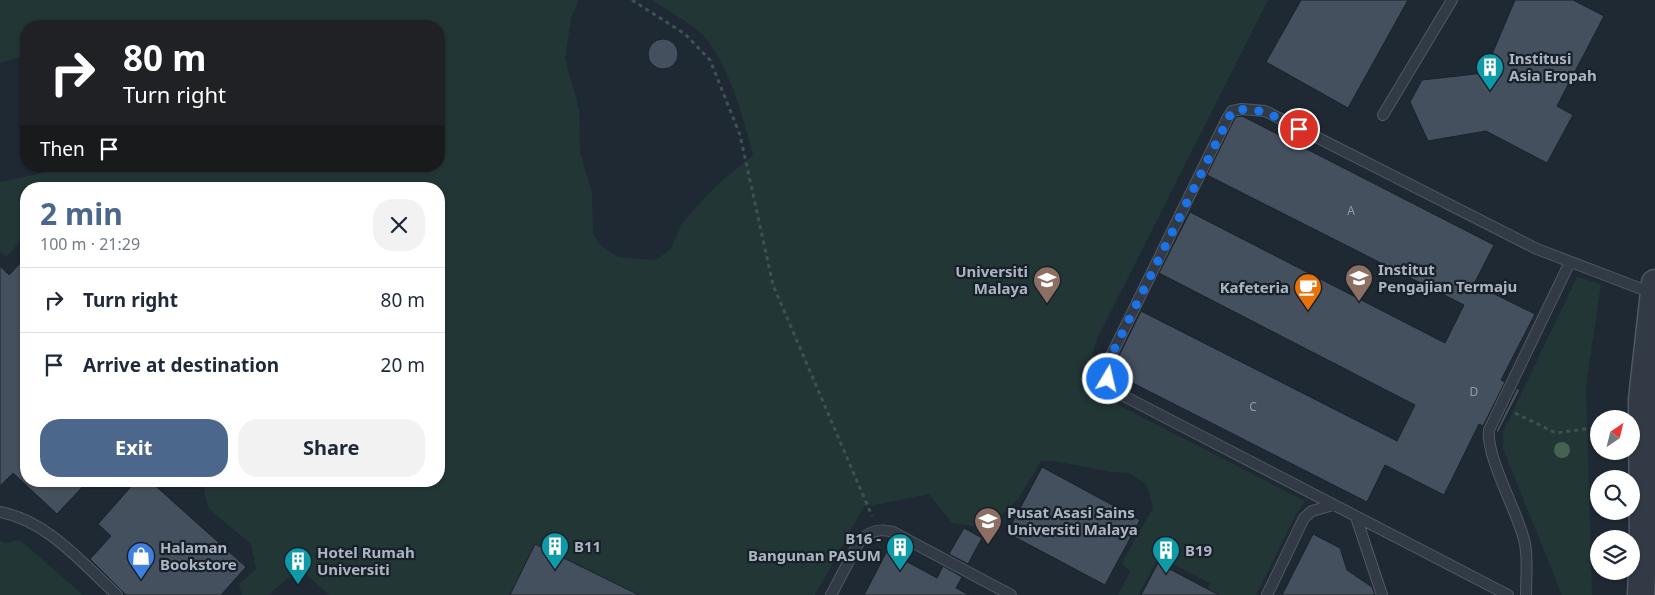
<!DOCTYPE html>
<meta charset="utf-8">
<style>
:root{--surface:#fff;--page:#f2f2f3;--text:#1f2937;--muted:#747a83;--line:#e0e1e3;--accent:#4b678c}
body{margin:0;font-family:"Noto Sans",sans-serif;background:var(--page);color:var(--text);height:100vh;display:flex;flex-direction:column;font-size:19px;white-space:nowrap}
*{box-sizing:border-box;margin:0}
p{font-size:16px;color:var(--muted)}
.icon{flex:none;width:28px;height:28px;fill:none;stroke:currentColor;stroke-width:2;stroke-linecap:round;stroke-linejoin:round}
.map{position:relative;flex:1;overflow:hidden}
.sheet{position:absolute;left:20px;top:182px;width:425px;height:305px;display:flex;flex-direction:column;background:var(--surface);border-radius:20px;box-shadow:0 1px 4px #0004}
.sheet>*{flex:none}
.top-card{position:absolute;left:20px;top:20px;width:425px;height:152px;border-radius:20px;box-shadow:0 1px 4px #0004;background:#202124;color:#fff;overflow:hidden}
.needle{width:32px;rotate:35deg}
.fabs{position:absolute;left:1590px;top:410px;display:grid;gap:10px}
.fabs a{display:grid;place-items:center;width:50px;height:50px;border-radius:50%;background:var(--surface);box-shadow:0 1px 4px #0004;font-size:25px}
.pin{position:absolute;display:grid;place-items:center;width:42px;height:42px;color:#fff;margin:-21px;border:2px solid #fff;border-radius:50%;box-shadow:0 1px 5px #0007}
.me{position:absolute;width:55px;margin:-28px;rotate:9deg;stroke-linejoin:round;filter:drop-shadow(0 0 4px #0008)}
.turn{display:flex;align-items:center;gap:18px;height:105px;padding:0 20px;font-size:22px}
.turn .icon{width:65px;height:65px;stroke-width:2.5}
.turn b{display:block;font-size:35px;line-height:42px}
.then{display:flex;align-items:center;height:48px;padding:0 20px;background:#0003;gap:10px;font-size:19px}
.round{display:grid;place-items:center;flex:none;width:52px;height:52px;border-radius:20px;background:var(--page)}
.overview{display:flex;align-items:center;justify-content:space-between;height:85px;padding:0 20px}
h1{font-size:30px;font-weight:700;line-height:38px;color:var(--accent)}
.button{display:flex;gap:10px;margin-top:auto;padding:10px 20px}
.button a{flex:1;height:58px;border-radius:20px;background:var(--accent);color:#fff;font-size:20px;font-weight:700;line-height:58px;text-align:center}
.button a+a{background:var(--page);color:var(--text)}
ul{padding:0;list-style:none}
li{display:flex;align-items:center;gap:15px;height:65px;padding:0 20px;border-top:1px solid var(--line)}
li div{flex:1}
li b{display:block;font-size:19px}
li em{font-style:normal}
.map>svg:first-child{display:block}
</style>
<div class="map">
<svg width="1655" height="595" viewBox="0 0 1655 595">
<rect width="100%" height="100%" fill="#1f2934"/>
<path fill="#223636" d="M0,0H579L571,18L565,58L579,109L580,152L592,192L593,233L601,246L618,257L656,260L670,250L682,223L716,186L753,155C743,118 727,54 697,30C683,19 667,10 652,0H1268L1096,341C1088,368 1089,380 1109,400L1305,501L1297,513L1256,595H1205L1210,583L1159,557L1138,595H1118L1130,572L1122,563L1153,508L1147,485L1129,473L1112,472L1053,461H1041L1019,498L1002,515L980,527L952,523L929,494L864,507L815,595H329L305,573L296,572L268,595H242L239,584L256,569L251,544L209,509L205,495V481H439V189H26V235L6,257L0,251V182L75,166H439V26H26V55L0,63Z
M1577,277L1601,284L1586,386L1592,595H1562L1503,449V432Z
M20,540L83,595H0V541L4,543Z"/>
<path fill="#45505e" stroke="#1a222b" d="M1301,0H1408L1348,108L1266,62Z
M1515,0H1573L1604,16L1557,106L1573,115L1547,163L1486,131L1428,141L1410,102L1422,80L1484,73Z
M648 54a15 15 0 1 1 30 0a15 15 0 1 1-30 0Z
M1242,116L1494,245L1474,284L1535,314L1501,380L1505,382L1483,426L1479,424L1444,495L1385,465L1367,502L1115,374L1116,362L1141,311L1397,441L1415,405L1159,273L1190,212L1445,343L1464,305L1207,175L1234,120L1236,117Z
M26,257V481H88L57,514L13,473L0,486V266L9,275Z
M1517,388L1520,390L1498,433L1496,431Z
M1042,467L1140,520L1105,585L1007,533Z
M136,481H150L246,567L221,595H126L90,559L111,536L98,524Z
M964,528L982,538L968,564L949,554Z
M1313,534L1340,548L1347,570L1372,587L1375,595H1282Z
M535,544L639,595H510Z
M887,551L937,578L943,566L962,577L956,588L969,595H864Z
M1158,563L1219,595H1141Z"/>
<g fill="none" stroke-linecap="round" stroke-linejoin="round">
<g stroke="#505863" stroke-width="12">
<path id="service" d="M1383,115L1452,0
M0,512C48,521 82,563 117,595
M1356,517L1382,595
M831,595L859,542C869,531 879,528 893,532L1011,595
M1267,595L1304,518L1312,511L1333,505
M1508,595L1120,394C1108,384 1105,375 1109,360L1228,117L1232,111L1242,109L1265,111L1537,249L1652,293
M1526,595C1526,579 1528,560 1525,544C1519,513 1486,459 1489,430L1570,262"/>
</g>
<g stroke="#505863" stroke-width="29">
<path id="tertiary" d="M1641,595L1643,551L1642,399L1655,283"/>
</g>
<path stroke="#3e5153" stroke-width="3" stroke-dasharray="4 4" stroke-linecap="butt" d="M632,0L685,34L710,60L740,135L773,285L872,516
M1515,413L1556,433L1599,427"/>
<use href="#service" stroke="#323b45" stroke-width="10"/>
<use href="#tertiary" stroke="#323b45" stroke-width="26"/>
</g>
<circle fill="#466253" cx="1562" cy="450" r="8"/>
<g fill="none" stroke-linecap="round" stroke-linejoin="round">
<path stroke="#1a73e8" stroke-width="9" stroke-dasharray="0 16.2" d="M1108,379L1107,370L1109,360L1232,111C1257,105 1277,117 1299,129"/>
</g>
<defs>
<g id="building-pin" transform="scale(1.4375)"><path d="M0 17L-7.5 6A9.5 9.5 0 1 1 7.5 6Z" fill="#0f9aa8" stroke="#182029"/><path d="M-4-6H4V6H1V3H-1V6H-4ZM-2.5-4.3h1.7v1.8h-1.7ZM.8-4.3h1.7v1.8H.8ZM-2.5-1h1.7V.8h-1.7ZM.8-1h1.7V.8H.8Z" fill="#fff"/></g>
<g id="university-pin" transform="scale(1.4375)"><path d="M0 17L-7.5 6A9.5 9.5 0 1 1 7.5 6Z" fill="#8d6e63" stroke="#182029"/><path d="M0-5L7-2L0 1L-7-2ZM-4 1L0 2.5L4 1V4Q0 6-4 4Z" fill="#fff"/></g>
<g id="cafe-pin" transform="scale(1.4375)"><path d="M0 17L-7.5 6A9.5 9.5 0 1 1 7.5 6Z" fill="#e8710a" stroke="#182029"/><path d="M-5.5-4.5H6V0H3Q3 3.5 0 3.5H-2.5Q-5.5 3.5-5.5 0ZM3-3.2v2h1.7v-2ZM-6 4.5H4V6H-6Z" fill="#fff"/></g>
<g id="shop-pin" transform="scale(1.4375)"><path d="M0 17L-7.5 6A9.5 9.5 0 1 1 7.5 6Z" fill="#3f7fe0" stroke="#182029"/><path d="M-5-2.5h2.3a2.7 3.5 0 0 1 5.4 0H5L5.5 6h-11ZM-1.5-2.5h3a1.5 2.3 0 0 0-3 0Z" fill="#fff"/></g>
</defs>
<g fill-rule="evenodd">
<use href="#building-pin" x="1490" y="67"/>
<use href="#university-pin" x="1359" y="278"/>
<use href="#university-pin" x="1047" y="280"/>
<use href="#cafe-pin" x="1308" y="287"/>
<use href="#university-pin" x="988" y="521"/>
<use href="#building-pin" x="555" y="546"/>
<use href="#building-pin" x="900" y="547"/>
<use href="#building-pin" x="1166" y="550"/>
<use href="#shop-pin" x="141" y="556"/>
<use href="#building-pin" x="298" y="561"/>
</g>
<g text-anchor="middle" dominant-baseline="central" stroke-width="4.5" stroke-linejoin="round" paint-order="stroke">
<g font-size="12" fill="#929ca9">
<text x="1351" y="210">A</text>
<text x="1474" y="391">D</text>
<text x="1253" y="406">C</text>
</g>
<g font-size="15" font-weight="bold" fill="#acb5c2" stroke="#182029" text-anchor="start">
<text x="1509" y="58">Institusi<tspan x="1509" dy="17">Asia Eropah</tspan></text>
<text x="1378" y="269">Institut<tspan x="1378" dy="17">Pengajian Termaju</tspan></text>
<text x="1028" y="271" text-anchor="end">Universiti<tspan x="1028" dy="17">Malaya</tspan></text>
<text x="1289" y="287" text-anchor="end">Kafeteria</text>
<text x="1007" y="512">Pusat Asasi Sains<tspan x="1007" dy="17">Universiti Malaya</tspan></text>
<text x="881" y="538" text-anchor="end">B16 -<tspan x="881" dy="17">Bangunan PASUM</tspan></text>
<text x="574" y="546">B11</text>
<text x="160" y="547">Halaman<tspan x="160" dy="17">Bookstore</tspan></text>
<text x="1185" y="550">B19</text>
<text x="317" y="552">Hotel Rumah<tspan x="317" dy="17">Universiti</tspan></text>
</g>
</g>
</svg>
<div class="fabs">
<a><svg class="needle" viewBox="-14 -14 28 28"><path d="M0-13l5 13h-10z" fill="#e53935"/><path d="M0 13l5-13h-10z" fill="#747a83"/></svg></a>
<a><svg class="icon" aria-label="search" viewBox="0 0 24 24"><circle cx="10" cy="10" r="6"/><path d="M15 15l6 6"/></svg></a>
<a><svg class="icon" aria-label="layers" viewBox="0 0 24 24"><path d="M12 4l9 5-9 5-9-5zM3 14l9 5 9-5"/></svg></a>
</div>
<div class="pin" style="left:1299px;top:129px;background:#d93025"><svg class="icon" aria-label="arrive" viewBox="0 0 24 24"><path d="M6 21V4h12l-3 4 3 4H6"/></svg></div>
<svg class="me" style="left:1108px;top:379px" viewBox="-20 -20 40 40"><circle r="17" fill="#1a73e8" stroke="#fff" stroke-width="3"/><path d="M0-11L8 9 0 5-8 9z" fill="#fff"/></svg>
<div class="top-card">
<div class="turn"><svg class="icon" aria-label="right" viewBox="0 0 24 24"><path d="M7 20v-9h11M14 6l5 5-5 5"/></svg><div><b>80 m</b>Turn right</div></div>
<div class="then">Then<svg class="icon" aria-label="arrive" viewBox="0 0 24 24"><path d="M6 21V4h12l-3 4 3 4H6"/></svg></div>
</div>
<section class="sheet">
<div class="overview"><div><h1>2 min</h1><p>100 m · 21:29</p></div><a class="round"><svg class="icon" aria-label="close" viewBox="0 0 24 24"><path d="M6 6l12 12M18 6L6 18"/></svg></a></div>
<ul>
<li><svg class="icon" aria-label="right" viewBox="0 0 24 24"><path d="M7 20v-9h11M14 6l5 5-5 5"/></svg><div><b>Turn right</b></div><em>80 m</em></li>
<li><svg class="icon" aria-label="arrive" viewBox="0 0 24 24"><path d="M6 21V4h12l-3 4 3 4H6"/></svg><div><b>Arrive at destination</b></div><em>20 m</em></li>
</ul>
<div class="button"><a>Exit</a><a>Share</a></div>
</section>
</div>
